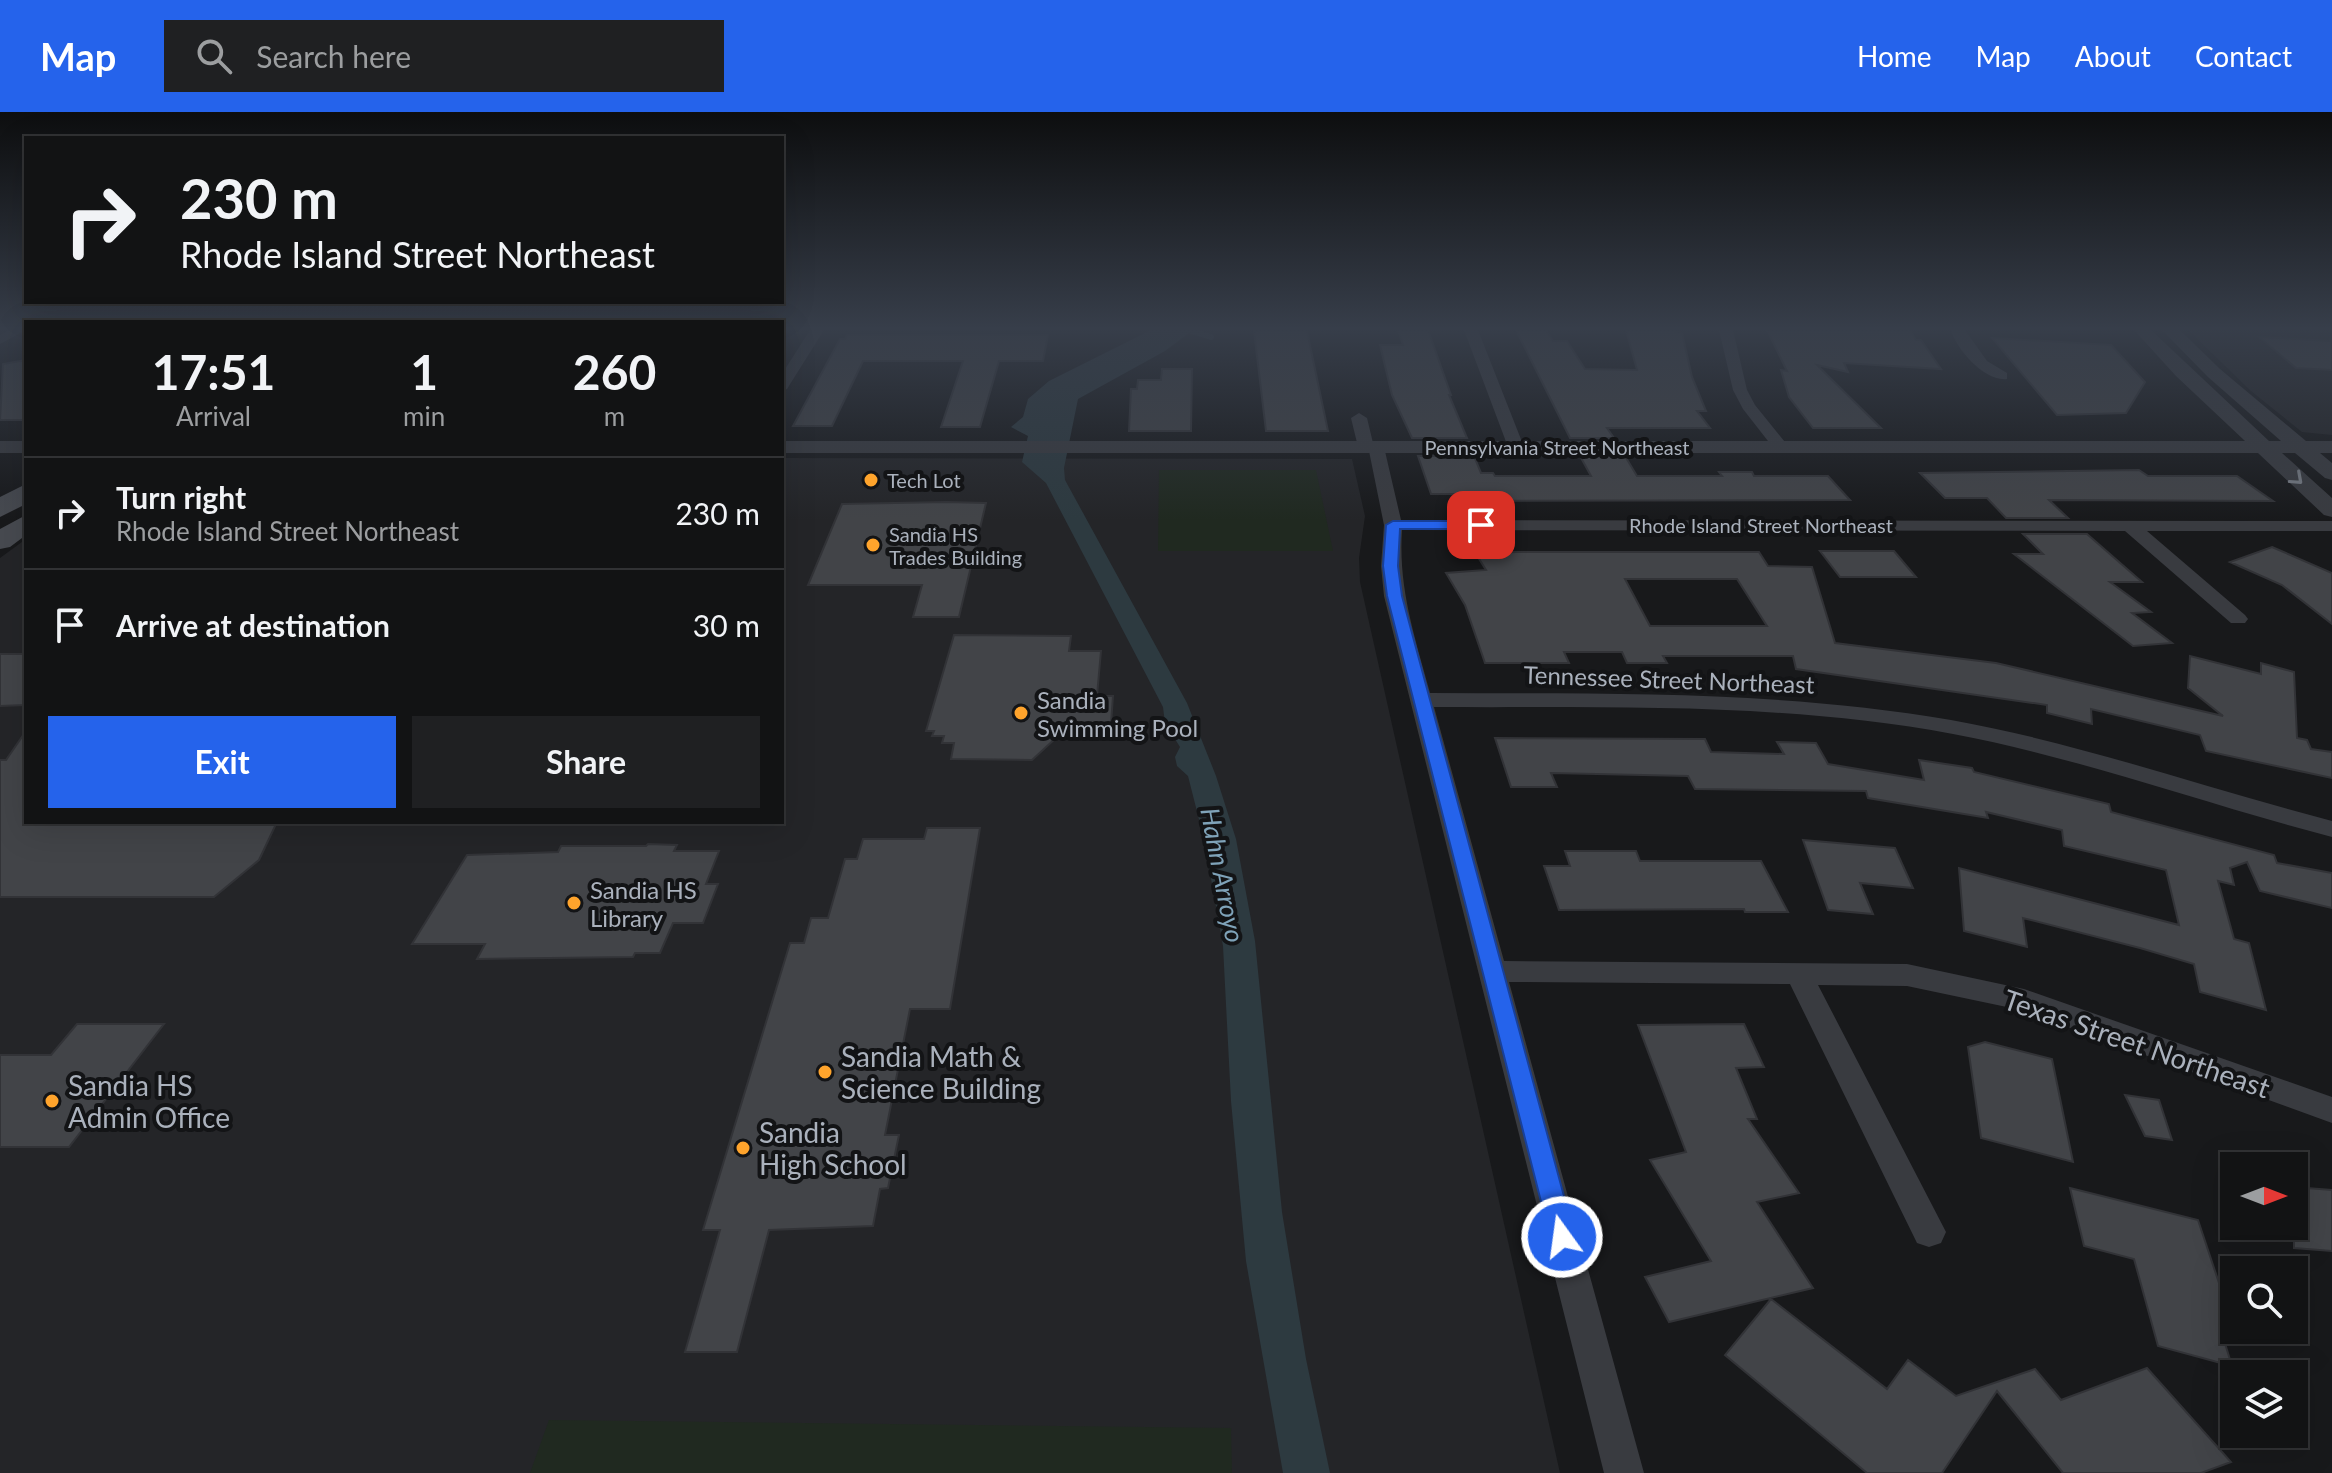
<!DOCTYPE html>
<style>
:root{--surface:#121314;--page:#1f2022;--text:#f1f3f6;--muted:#9c9ea0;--line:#313234;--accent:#2563eb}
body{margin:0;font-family:Lato,sans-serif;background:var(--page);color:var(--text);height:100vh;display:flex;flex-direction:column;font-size:30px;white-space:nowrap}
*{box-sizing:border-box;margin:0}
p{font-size:26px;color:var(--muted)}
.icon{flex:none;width:44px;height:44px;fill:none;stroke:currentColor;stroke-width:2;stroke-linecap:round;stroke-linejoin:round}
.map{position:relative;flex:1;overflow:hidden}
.sheet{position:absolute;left:24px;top:208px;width:760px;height:504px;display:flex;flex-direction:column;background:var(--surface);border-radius:0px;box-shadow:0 8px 32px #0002,0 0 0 2px var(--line)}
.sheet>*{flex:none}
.guide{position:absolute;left:24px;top:24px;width:760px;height:168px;border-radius:0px;box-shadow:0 8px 32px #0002,0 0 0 2px var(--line);background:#121314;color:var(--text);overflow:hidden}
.needle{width:52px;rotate:90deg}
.tools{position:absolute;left:2220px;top:1040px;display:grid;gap:16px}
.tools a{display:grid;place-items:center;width:88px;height:88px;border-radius:0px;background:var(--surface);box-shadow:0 8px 32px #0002,0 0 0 2px var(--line);font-size:40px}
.pin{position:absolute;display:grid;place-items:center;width:68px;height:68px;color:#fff;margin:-34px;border-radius:16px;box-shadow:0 4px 12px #0006}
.me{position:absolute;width:88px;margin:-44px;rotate:346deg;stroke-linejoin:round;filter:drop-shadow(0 0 6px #0008)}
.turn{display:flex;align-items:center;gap:28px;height:168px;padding:0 24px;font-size:36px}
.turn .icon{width:104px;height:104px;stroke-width:2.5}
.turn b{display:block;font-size:56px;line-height:68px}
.eta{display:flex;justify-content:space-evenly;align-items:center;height:136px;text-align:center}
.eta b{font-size:48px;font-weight:700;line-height:56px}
.primary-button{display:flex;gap:16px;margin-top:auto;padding:16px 24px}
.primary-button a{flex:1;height:92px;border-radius:0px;background:var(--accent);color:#fff;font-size:32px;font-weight:700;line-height:92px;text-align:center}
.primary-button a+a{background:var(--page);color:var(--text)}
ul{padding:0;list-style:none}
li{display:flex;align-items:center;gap:24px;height:112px;padding:0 24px;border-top:2px solid var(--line)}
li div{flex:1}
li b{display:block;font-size:30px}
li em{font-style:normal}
header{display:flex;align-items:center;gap:48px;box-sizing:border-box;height:112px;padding:0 40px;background:var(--accent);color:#fff}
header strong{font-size:38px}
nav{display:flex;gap:44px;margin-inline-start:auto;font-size:28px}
.search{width:560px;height:72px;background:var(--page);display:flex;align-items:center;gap:20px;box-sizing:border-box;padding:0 28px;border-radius:0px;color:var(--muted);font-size:30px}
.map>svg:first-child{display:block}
</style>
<header>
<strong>Map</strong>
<div class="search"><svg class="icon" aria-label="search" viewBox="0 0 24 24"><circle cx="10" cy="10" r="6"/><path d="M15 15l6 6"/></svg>Search here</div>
<nav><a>Home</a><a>Map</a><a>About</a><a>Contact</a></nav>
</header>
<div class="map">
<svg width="2332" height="1361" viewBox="0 0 2332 1361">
<rect width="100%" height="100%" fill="#18191b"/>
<path fill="#242528" d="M2188,218H2332V323L2302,320L2251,279Z
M782,346L1352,347L1365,404L1359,446L1360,470L1560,1361H0V446L26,427V710H782Z"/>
<path fill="#202920" d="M1159,358H1316L1333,439H1158Z
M549,1308L1231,1316L1232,1361H530Z"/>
<path fill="#2d3a40" d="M1151,218H1193L1165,239L1078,287L1064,356L1065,368L1187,591L1216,664L1236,727L1255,829L1282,1100L1306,1247L1330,1361H1283L1246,1149L1231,989L1223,834L1204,727L1188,664L1177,654L1175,645L1180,635L1165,611L1163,595L1046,371L1022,350L1028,324L1011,315L1023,305L1028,287L1049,269Z"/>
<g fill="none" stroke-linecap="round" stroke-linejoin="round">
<path stroke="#2d3a40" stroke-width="6" d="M1188,218L1211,225"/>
</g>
<path fill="#424448" stroke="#323337" stroke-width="2" fill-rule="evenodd" d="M1398,218H1428L1451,283H1449L1467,326H1412L1392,283L1380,233H1403Z
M1516,218H1546L1553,229H1567L1585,257L1637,258L1626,218H1671L1682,221L1692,265L1706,299H1697L1710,316H1607L1614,326H1570Z
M1767,218H1910L1916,228H1921L1941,257L1844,251L1848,260L1817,253L1881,316H1813L1789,285L1781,258L1787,259Z
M1254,219H1307L1328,319H1266Z
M847,223H1048L1043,249H999L980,315H941L963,249H863L832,314H793L840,227H845Z
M2259,225L2332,229V258L2296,256Z
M1992,226L2111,233L2145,270L2126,301L2057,303Z
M26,248V308H0L3,252Z
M1162,257H1192L1191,319H1129L1131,277H1137L1138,268H1161Z
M1418,344H1474L1481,361H1493L1495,364H1591L1580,344H1625L1637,364H1722L1719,360H1752L1754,364H1828L1850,388L1470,389L1468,382H1431Z
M2139,358L2148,364H2237L2273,389L2049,388L2068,406H2006L1987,386H1945L1920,361Z
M946,390L986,391L959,505H913L922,473H808L842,392Z
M2023,422H2087L2142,470H2110L2151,500L2132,501L2172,531L2133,534L2014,442H2043Z
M2272,435L2332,461V512L2282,473L2230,450Z
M1820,439H1894L1916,465H1840Z
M1515,440H1759L1768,454L1812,455L1835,531L1996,551L2223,604L2188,576L2190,544L2261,562V551L2294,560L2297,626L2307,628L2311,637L2332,640V666L2206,639L2200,623L2091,597L2092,612L2047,601V593L1796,557L1793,544H1663L1667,551H1627L1622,540H1564L1569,551H1485L1465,493L1446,461L1486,458L1476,442ZM1625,467H1737L1767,514H1650Z
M954,523L1071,524L1069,539H1101L1097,584H1113L1110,626L1057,625L1032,648L951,647L954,631H942L944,624H932L934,619H926Z
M0,542H26V593L0,594Z
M26,619V710H277L259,748L214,785H0V648H6Z
M1495,626L1705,627L1711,640L1784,642L1777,630L1816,631L1828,652L1924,668L1919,648L1972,656L1974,660L2109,692L2111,700L2274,743L2277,751L2332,761V796L2260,779L2247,750L2230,756L2234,773L2218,769L2234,827L2249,831L2266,898L2200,880L2194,852L2140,836L2023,806L2027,835L1964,819L1959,756L2179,813L2166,758L2064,734L2062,718L1986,700L1988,706L1868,686L1866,679L1695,677L1688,664L1551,661L1557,675H1511Z
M927,716H980L950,897H910L885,1023H899L888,1076L880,1077L873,1114L769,1118L737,1240H685L720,1118H703L790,831H804L811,806H828L845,747H857L863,727H924Z
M1803,728L1895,736L1913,776L1860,771L1873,802L1828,798Z
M648,732L677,733L674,739H719L706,772H718L703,811H673L660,841H635L633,845L477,847L485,832H412L467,743L558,740L561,734H646Z
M1565,739H1636L1640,749H1761L1788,800H1745L1744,797L1559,798L1544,754H1570Z
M77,912H164L69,1035H0V943H51Z
M1744,912L1764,955L1736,956L1757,1007H1748L1799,1081L1757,1090L1813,1176L1669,1210L1645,1165L1711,1149L1650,1048L1686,1040L1638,913Z
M1985,930L2052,947L2073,1050L1981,1026L1968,935Z
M2125,983L2159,988L2172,1028L2145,1024Z
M2294,1075L2332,1078V1139L2294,1136Z
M2070,1076L2198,1108L2222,1180L2234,1184V1228L2223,1225L2232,1254L2158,1234L2134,1147L2084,1134Z
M1771,1187L1887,1277L1908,1248L1956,1284L2035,1257L2061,1288L2147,1256L2231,1350L2201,1361H2063L1997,1279L1942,1361H1867L1725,1243Z"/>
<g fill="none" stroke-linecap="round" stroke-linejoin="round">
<path fill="#393b40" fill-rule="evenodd" d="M9,218H26L0,232V223Z
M810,218H824L787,277L782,278V262Z
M1464,218H1478L1524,335L1522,338H1510L1508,335Z
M1719,218H1733L1747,278L1755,293L1789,335L1787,338H1775L1743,297L1733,278Z
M1951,218H1965L1987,249L2007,261V267C1985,270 1956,237 1951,218Z
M1359,301L1367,306L1373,331L1384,335L1401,408L2332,409V419H2147L2245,503L2248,507L2245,511H2231L2125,419L1402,418C1398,477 1415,525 1430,581C1604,582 1779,578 1951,608C2080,631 2205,676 2332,709V725C2205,692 2081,646 1953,622C1782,590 1607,596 1434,595L1504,849L1907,852L2024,877L2332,985V1011L2021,898L1907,874L1818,873L1946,1120L1941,1131L1929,1135L1917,1131L1790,872L1509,870L1644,1361H1604L1384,484L1381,454L1384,413L1369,339L1358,335L1351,306Z"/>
<path fill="#393b40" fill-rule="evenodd" d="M2134,218H2151L2269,329H2281L2208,265L2162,218H2180L2220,257L2306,329H2332V341H2320L2332,351V368L2325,366L2295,341H2282L2332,386V405L2324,403L2258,341H782V329H2245L2176,264Z
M0,329H26V341H0Z"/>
<path fill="#474a50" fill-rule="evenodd" d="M26,372V392L0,405V385Z
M26,403V423L10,435L0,437V417Z"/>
</g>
<defs><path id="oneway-chevron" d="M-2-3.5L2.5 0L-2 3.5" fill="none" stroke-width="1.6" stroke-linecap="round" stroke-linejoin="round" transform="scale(2)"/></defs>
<use stroke="#777c84" href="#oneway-chevron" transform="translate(2297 367) rotate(42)"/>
<linearGradient id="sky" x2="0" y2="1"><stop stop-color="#0d0e0f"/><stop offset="0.53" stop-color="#373e4a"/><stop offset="1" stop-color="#373e4a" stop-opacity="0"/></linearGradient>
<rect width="2332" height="408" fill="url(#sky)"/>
<path fill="#2563eb" stroke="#184099" stroke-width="2" d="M1393,409H1481L1488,413L1481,417H1400L1398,454L1402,484L1575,1125L1572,1133L1562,1136L1553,1133L1550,1125L1387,484L1383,454L1386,413Z"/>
<g fill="#ffa42c" stroke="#131416" stroke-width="3">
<circle cx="871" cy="368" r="8"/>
<circle cx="873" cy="433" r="8"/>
<circle cx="1021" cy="601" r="8"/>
<circle cx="574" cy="791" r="8"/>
<circle cx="825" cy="960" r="8"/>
<circle cx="52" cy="989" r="8"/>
<circle cx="743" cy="1036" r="8"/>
</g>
<g text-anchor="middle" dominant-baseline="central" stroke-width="8" stroke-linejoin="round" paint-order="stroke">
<g font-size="20" fill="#aab1bc" stroke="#131416">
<text x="1557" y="335">Pennsylvania Street Northeast</text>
<text x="1761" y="413">Rhode Island Street Northeast</text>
</g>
<g font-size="20" fill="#aab1bc" stroke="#131416" text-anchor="start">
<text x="887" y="368">Tech Lot</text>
<text x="889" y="422">Sandia HS<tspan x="889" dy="23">Trades Building</tspan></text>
</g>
<g font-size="24" fill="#aab1bc" stroke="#131416">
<text transform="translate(1669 567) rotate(2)">Tennessee Street Northeast</text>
</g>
<g font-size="24" fill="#aab1bc" stroke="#131416" text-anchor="start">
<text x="1037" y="587">Sandia<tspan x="1037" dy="28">Swimming Pool</tspan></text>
<text x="590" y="777">Sandia HS<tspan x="590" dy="28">Library</tspan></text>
</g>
<g font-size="26" font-style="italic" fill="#7fa3b9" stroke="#131416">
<text transform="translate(1223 763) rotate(79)">Hahn Arroyo</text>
</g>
<g font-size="28" fill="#aab1bc" stroke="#131416">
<text transform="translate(2137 931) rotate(19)">Texas Street Northeast</text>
</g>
<g font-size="28" fill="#aab1bc" stroke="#131416" text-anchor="start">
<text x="841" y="944">Sandia Math &amp;<tspan x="841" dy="32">Science Building</tspan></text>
<text x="68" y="973">Sandia HS<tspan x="68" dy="32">Admin Office</tspan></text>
<text x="759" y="1020">Sandia<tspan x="759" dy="32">High School</tspan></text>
</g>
</g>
</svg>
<div class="tools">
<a><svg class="needle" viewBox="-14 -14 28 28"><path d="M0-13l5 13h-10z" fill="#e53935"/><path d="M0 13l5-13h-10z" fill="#9c9ea0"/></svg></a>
<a><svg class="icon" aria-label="search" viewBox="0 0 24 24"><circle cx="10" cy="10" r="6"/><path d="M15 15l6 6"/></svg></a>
<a><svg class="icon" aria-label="layers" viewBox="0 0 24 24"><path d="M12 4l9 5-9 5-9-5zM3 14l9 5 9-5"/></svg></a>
</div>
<div class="pin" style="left:1481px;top:413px;background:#d93025"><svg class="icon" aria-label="arrive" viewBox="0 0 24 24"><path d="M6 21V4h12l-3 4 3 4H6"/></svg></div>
<svg class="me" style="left:1562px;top:1125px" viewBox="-20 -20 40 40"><circle r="17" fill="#2563eb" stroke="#fff" stroke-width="3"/><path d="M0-11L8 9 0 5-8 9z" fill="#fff"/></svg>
<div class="guide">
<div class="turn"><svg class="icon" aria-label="right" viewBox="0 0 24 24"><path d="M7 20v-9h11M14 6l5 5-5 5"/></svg><div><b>230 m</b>Rhode Island Street Northeast</div></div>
</div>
<section class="sheet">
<div class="eta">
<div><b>17:51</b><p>Arrival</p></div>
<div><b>1</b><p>min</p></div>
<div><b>260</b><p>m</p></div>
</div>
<ul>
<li><svg class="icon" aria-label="right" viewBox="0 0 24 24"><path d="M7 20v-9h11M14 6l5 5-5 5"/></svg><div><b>Turn right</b><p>Rhode Island Street Northeast</p></div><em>230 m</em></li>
<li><svg class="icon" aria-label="arrive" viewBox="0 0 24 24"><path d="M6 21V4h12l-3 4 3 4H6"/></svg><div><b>Arrive at destination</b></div><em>30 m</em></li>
</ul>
<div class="primary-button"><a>Exit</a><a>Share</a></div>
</section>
</div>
